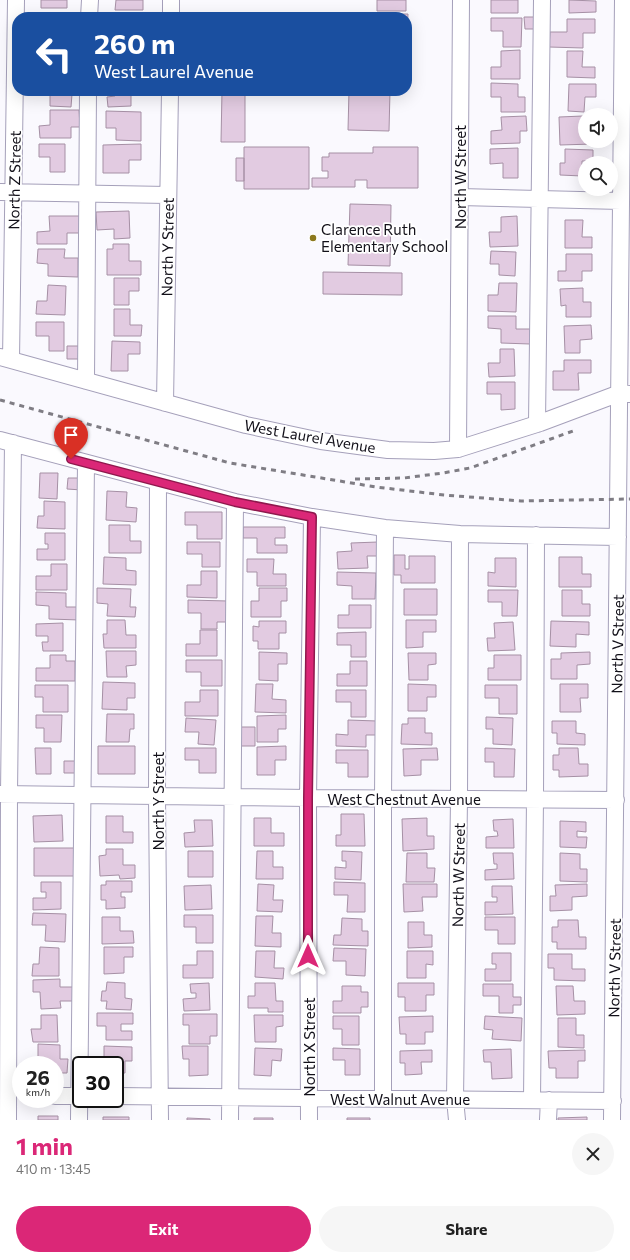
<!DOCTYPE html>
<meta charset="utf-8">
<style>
:root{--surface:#fff;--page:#f6f6f6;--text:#222;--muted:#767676;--accent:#db2777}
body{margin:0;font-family:Commissioner,sans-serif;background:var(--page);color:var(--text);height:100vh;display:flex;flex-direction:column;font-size:15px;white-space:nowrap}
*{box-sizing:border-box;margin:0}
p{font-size:13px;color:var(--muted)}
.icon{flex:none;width:22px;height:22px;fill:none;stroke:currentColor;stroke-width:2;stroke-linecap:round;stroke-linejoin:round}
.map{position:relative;height:1120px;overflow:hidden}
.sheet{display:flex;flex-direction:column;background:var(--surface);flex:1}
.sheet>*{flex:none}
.top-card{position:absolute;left:12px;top:12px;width:400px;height:84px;border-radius:16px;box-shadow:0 4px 16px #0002;background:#1a4fa0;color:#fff;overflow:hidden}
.fabs{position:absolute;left:578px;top:108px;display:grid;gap:8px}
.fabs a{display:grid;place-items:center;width:40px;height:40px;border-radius:50%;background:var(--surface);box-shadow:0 4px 16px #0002;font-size:20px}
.speed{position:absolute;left:12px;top:1056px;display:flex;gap:8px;font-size:20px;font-weight:700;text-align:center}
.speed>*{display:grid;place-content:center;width:52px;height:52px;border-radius:50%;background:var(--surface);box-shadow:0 4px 16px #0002;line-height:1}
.speed small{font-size:10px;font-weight:400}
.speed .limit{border:2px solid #111;border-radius:6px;background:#fff;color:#111}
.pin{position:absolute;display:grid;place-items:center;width:34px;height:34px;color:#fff;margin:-41px -17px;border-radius:50% 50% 50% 0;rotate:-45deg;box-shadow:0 0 4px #0007}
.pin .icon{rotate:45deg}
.me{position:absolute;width:44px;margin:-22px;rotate:0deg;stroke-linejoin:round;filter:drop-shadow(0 0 3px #0008)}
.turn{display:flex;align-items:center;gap:14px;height:84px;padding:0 16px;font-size:18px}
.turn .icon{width:52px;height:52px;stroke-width:2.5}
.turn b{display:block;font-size:28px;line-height:34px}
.round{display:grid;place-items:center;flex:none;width:42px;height:42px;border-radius:21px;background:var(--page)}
.overview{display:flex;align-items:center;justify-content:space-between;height:68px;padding:0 16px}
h1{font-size:24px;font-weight:700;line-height:30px;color:var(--accent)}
.cta{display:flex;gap:8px;margin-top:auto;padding:8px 16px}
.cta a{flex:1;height:46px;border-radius:24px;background:var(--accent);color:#fff;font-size:16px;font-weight:700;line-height:46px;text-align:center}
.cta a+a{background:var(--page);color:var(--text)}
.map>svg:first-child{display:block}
</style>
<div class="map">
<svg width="630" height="1120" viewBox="0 0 630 1120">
<rect width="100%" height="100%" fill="#faf9fe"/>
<path fill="#e2cbe1" stroke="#a690a5" d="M41,0H67V8H41Z
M116,0H143V10H115Z
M377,0H406V11H377Z
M491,0H518V13H491Z
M569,0L596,1V12L569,13Z
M41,14H68V17H40Z
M381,14H408L407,35V17H380Z
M142,15V17H114V16Z
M524,17H536V29H525Z
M491,18H522L521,47H503V31H491Z
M567,19H595V33H583V48L549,47L550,32H567Z
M520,50V79H491V67H501V51Z
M567,51H583L582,67H595V78L567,77Z
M491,83L518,84V97H525V112H501V97H491Z
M569,84H596V97H585L584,112L568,111Z
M40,91H64V94H72L71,107L50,106V92Z
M115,91H143V92L131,93V106L108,107L107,97L115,96Z
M222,91H245V142H221Z
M349,91H390L389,131L348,130Z
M50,110H79L80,127H71V138H40L39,126L50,125Z
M106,111L141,112V141L116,140V128H106Z
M526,116L527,131H520V143L491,144V131L502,130L501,117Z
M583,116L585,141H593V144L560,145L559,117Z
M39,144H65V172H50V157H39Z
M141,144V160H129V173H103V145Z
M244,147H309V189H244Z
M373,147H418V188H367V180H355V187H312V178H328V171H322V157H329V153H373Z
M518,148V178H503V163L490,164V149Z
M565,149L593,150V161H582V176L560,175V163H565Z
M236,158H244V181H236Z
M350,204L391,205L390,266L348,265Z
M129,211L130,238L114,239V229L97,230L96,212Z
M49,216H81V233H67V244H37V232L50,231Z
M517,216L518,246L490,247L489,232H501V217Z
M565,220H583L582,237H592V248H565Z
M113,244H129V261H141V275H107V249H113Z
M38,249H65L64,258H78V277L48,276V264L37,263Z
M491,251L516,252L515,276L499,275V264H490Z
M566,254H592V271H582V281H558V271H566Z
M323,272L402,273V295L323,294Z
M114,278H139V291H129V305H114Z
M499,283H517L516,312L488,311V295H498Z
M48,285L66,286L65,315L36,314L37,301H47Z
M583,288V302H591V317H566V305L561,306L560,289Z
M114,309H130V325H142L141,336H114Z
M488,316H516V329H530V344L501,343V329L488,328Z
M36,322H64V351H49V336H36Z
M591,325L592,339L580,340V353H565L564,326Z
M112,341L140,342V354H128V371H111Z
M67,346H80V359H67Z
M500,349H514L515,376L489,377L488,363H500Z
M564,360H591V373H578L579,390H553V371H564Z
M487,382H515V409L501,410V394H487Z
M40,473H58L57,499L39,498Z
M68,478H82V490L67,489Z
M107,491L127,492L126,507L137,508L136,522L106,520Z
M44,501L65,502V529L37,528L38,516H44Z
M185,512H222V539H197V525H185Z
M109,525H130V541H141V553H109Z
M243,527H285V538H275V545H287V553H257V538H243Z
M45,533H65V560H37V549H48V544H45Z
M187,542H220V567H202V554H187Z
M378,542L379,556H367L368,568L338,569L337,552L352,551L351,543Z
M394,555H405V569H409V556H435V583H401V575H394Z
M104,557L126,558V570L136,571V585L103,584Z
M559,557H582V574H591V587H559Z
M495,558H516V587L488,586V572L495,573Z
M247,559H274L273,574H286V586H257V572H247Z
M51,564H67V590H36V576H51Z
M201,571H217V598L187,597V585H201Z
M337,572L376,573L375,599H352V586L337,585Z
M97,588L131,589L130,607H136L135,617L107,616L108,604L97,603Z
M259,588H287V601H281V617H251V601H259Z
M404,589H437V615H404Z
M488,590H518L517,616H502V602H488Z
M562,590H582V604H590V616H562Z
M36,592L66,593V607H80V620L49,619V606L36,605Z
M188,600L228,601V622H217V629H201V613H188Z
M349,605H371V628H338V615H349Z
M107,620H125L126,635H136V648H104L103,634H107Z
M406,620H436V632H423V647L406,648Z
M259,621H286V633H279V649H258V641H253V626L259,627Z
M551,621L589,622V635L576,634V647L550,646Z
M513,622L515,650L488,651L487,638H495L494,623Z
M63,623V651H43L42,642H48V636H36V624Z
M200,630H217V656H186V644H200Z
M366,632V657H351V645H337V633Z
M106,651H136V665L126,666L127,677H107Z
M259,652L287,653V664H278V681L259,680Z
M590,652V664L577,665V679H551V659H561V653Z
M408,653H436V664L428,665V680H409Z
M50,655H66V661H75V681H36V668H50Z
M494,655H521V680H488V668H494Z
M186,660H222V686H201V672H186Z
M350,661H367V686H337V674H350Z
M103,682L135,683V698H127V710L102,709Z
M256,684H273L272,699L286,700V713L255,712Z
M408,684L436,685V697H427V711H408Z
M560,684H588V698H580L581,712H560Z
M35,685H68V712H43V697H35Z
M485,685H517V714H499V698H485Z
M200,690H218V716H185V702H200Z
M336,690H366V717H351V702H336Z
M107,714H134V729H130L129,742H106Z
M36,715H62L61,742H44V728H36Z
M286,715V729H278V742H257V716Z
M486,717L513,718L512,745L493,744V729H486Z
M186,718L216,720L214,745L198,744L199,732H185Z
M408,718H425V733H432V745L401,744L402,724H408Z
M348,720L377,721V735H366V747L336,746V734L348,735Z
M552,721H576V733L585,734V745L557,744V733H552Z
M239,727H255V746H239Z
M98,746H135V774H98Z
M286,746V760H275V775H257V747Z
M35,748H51V774H36Z
M185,748H216V773H199V760H185Z
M437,748L438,760H421V775L404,776L403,749Z
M485,748L515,749L514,777H494V762H485Z
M559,748H578L579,764H588V776L559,777V770H553V755H559Z
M336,750H368V777H348V763H336Z
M64,761H81V773H64Z
M341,814H364L365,846H336V835H341Z
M62,815L63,841L34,842L33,816Z
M106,816H123V832H133V843H106Z
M254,818H271V833H284V846H254Z
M427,818V836H434V849L403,851L402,819Z
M513,819L514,848H486V837L498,836L497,831H494L493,820Z
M194,820H212L213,846L185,847L184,833L195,832Z
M560,821L586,822V832L577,831V837H587L586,848L560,847Z
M34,848H75V876H34Z
M106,849H123V865H135V878L120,879L119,875L100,876L99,856L106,855Z
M188,851H213V877H188Z
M257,851H273V867H283V879H256Z
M342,851L362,852L361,880L335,879V867L346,868V861H342Z
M407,853H427V868H435L434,882H406Z
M493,853H513L514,879L485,880V870L497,869V864H494Z
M560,853L580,854V869H587V882L560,881Z
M106,881H132V892H121V897H125V908L106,909V900H101V885H106Z
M41,882H61V909L33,910V898H46V892H41Z
M334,882L365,883V912H347L348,895H334Z
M258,884L274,885L273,900H283L282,912L257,911Z
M403,884H437V897H422L423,911L404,912Z
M587,884V896L572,897V910L550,911V896H556L555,885Z
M211,885L212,909L185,910L184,886Z
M492,886H512L513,914L485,915V902H497V897H492Z
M33,913L66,914L65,942L45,941L46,925H32Z
M184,915H213V943H196V927H184Z
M256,916H273L272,933H281V947L255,946Z
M102,917H120V931H133L134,943L102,944Z
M485,917H515V944H498V930H485Z
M342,918L362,919V931H368V946L333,945L334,935H341Z
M558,920H578L579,937H586V949H557V942H552V927H558Z
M408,922H424V935H432V947L408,948Z
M40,947L59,948V976H32L33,964H39Z
M104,947H133V957H124V973L104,974Z
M334,948L366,949L365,976L346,975V961H333Z
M197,951H213V978H183V965H197Z
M256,951H275L274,968H284L283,979L255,977Z
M407,951H433V965L426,964V978H407Z
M492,953H511V981H485V969H496V964H492Z
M548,954H572V969H585V981L554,980V968H548Z
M60,979V987H73V1001H60L61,1008L41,1009L40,992H33V980Z
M107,982L125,983V998L132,999L131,1010L106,1009L107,1001H101L102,991H106Z
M209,983L210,1010L184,1011L183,999L196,998V993H191L190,984Z
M255,983H275L276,1001H283V1012H268V1008H248V996H255Z
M398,983H434V995H426V1011H405V997H398Z
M483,984H513V997H521V1005H513V1013H499V996H483Z
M342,986H361V992H368V1007H361V1013H333V1001H342Z
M556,986H573L574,1001H585V1014L557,1015Z
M97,1013H133V1024H121V1031H132V1040H106V1026H97Z
M183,1014H217V1036H210V1044H189V1025H183Z
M41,1015H57L58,1042H33L31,1029H41Z
M254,1015H283V1026L276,1027V1042H255Z
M333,1016H359V1045H342V1029H333Z
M433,1016V1032H425V1044H406V1034H400L399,1017Z
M485,1016L522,1018L521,1041L492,1039L493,1030L484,1029Z
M558,1018H576V1035H584V1048L558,1047Z
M38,1044L60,1045V1059H68L67,1073H55V1065H38Z
M104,1046L132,1047V1061H125V1073H115V1065H104Z
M182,1046H208V1075L189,1076V1059H183Z
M255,1048L282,1049L281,1061L272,1060L271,1076L254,1075Z
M333,1048L360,1049V1075H345V1060H333Z
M511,1049L512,1078L492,1079L491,1062H484L483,1050Z
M432,1050V1062H421L422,1074L405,1075V1063H400V1051Z
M585,1050V1061H578V1078H556V1068H549L548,1051Z
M38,1116H58V1120H38Z
M103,1117H129V1120H103Z
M587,1117V1120H558V1118Z
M187,1118L210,1119V1120H187Z
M254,1118H273V1120H254Z
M347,1118H370V1120H347Z"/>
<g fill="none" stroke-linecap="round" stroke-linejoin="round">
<g stroke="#a5a0ba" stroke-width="18">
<path id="minor" d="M89,17L90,0
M171,17V0
M0,192L167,195
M460,197L621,201
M0,357L246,425L321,441L388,450L434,451L458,449L540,423L620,393L629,394
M11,360L16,0
M86,381L88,91
M165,403L170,91
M537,424L542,0
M0,440L235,502L312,517L385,528L460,534L618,537
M458,449L461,0
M158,482L157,797L160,1120
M0,794L308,798L616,800
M55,1096H81
M115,1096L613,1101
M383,1099V799L385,528
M532,1100L535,799L536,535
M8,1120L9,794L13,443
M79,1120L86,463
M230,1120L235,502
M309,1120L308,798L312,517
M457,1120L455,1099L459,799L460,534
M548,1120L549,1100
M612,1120L623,0"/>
</g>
<use href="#minor" stroke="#fff" stroke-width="16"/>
<path stroke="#7f7d84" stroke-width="3" stroke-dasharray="5 5" stroke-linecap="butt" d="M0,400L230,463L376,487L444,495L521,501L630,499
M355,479L404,478L443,473L470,468L573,431"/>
</g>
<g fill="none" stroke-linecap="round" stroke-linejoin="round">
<g stroke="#8e194d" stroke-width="10">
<path id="route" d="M71,459L235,502L312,517L308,798V956"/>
</g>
<use href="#route" stroke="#db2777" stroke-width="7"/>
</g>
<circle fill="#8c781d" stroke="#fff" stroke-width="1.5" cx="313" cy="238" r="4"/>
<g text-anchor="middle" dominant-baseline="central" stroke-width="3.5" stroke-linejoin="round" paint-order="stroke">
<g font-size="15" fill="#121019" stroke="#fff">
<text transform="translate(460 177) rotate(-90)">North W Street</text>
<text transform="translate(14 180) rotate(-89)">North Z Street</text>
<text transform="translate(167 247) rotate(-89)">North Y Street</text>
<text transform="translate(310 436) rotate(10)">West Laurel Avenue</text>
<text transform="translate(617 644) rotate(-89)">North V Street</text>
<text x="404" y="799">West Chestnut Avenue</text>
<text transform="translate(158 801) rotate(-90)">North Y Street</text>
<text transform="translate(458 875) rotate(-89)">North W Street</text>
<text transform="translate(614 968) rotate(-89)">North V Street</text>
<text transform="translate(309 1047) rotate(-90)">North X Street</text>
<text x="400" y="1099">West Walnut Avenue</text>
</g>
<g font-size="15" fill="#121019" stroke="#fff" text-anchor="start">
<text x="321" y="229">Clarence Ruth<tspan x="321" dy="17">Elementary School</tspan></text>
</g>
</g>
</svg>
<div class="fabs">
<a><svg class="icon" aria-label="sound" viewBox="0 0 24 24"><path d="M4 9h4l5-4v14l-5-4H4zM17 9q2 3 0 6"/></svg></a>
<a><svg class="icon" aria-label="search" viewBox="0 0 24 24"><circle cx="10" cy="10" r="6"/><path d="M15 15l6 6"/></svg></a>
</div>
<div class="speed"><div>26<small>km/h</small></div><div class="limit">30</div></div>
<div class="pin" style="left:71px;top:459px;background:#d93025"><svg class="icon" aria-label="arrive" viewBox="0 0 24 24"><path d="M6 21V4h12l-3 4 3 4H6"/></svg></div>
<svg class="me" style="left:308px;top:956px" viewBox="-20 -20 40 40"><path d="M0-17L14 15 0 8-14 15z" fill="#db2777" stroke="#fff" stroke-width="4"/></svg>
<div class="top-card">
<div class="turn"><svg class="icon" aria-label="left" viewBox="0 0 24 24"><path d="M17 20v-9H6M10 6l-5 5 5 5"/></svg><div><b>260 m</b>West Laurel Avenue</div></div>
</div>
</div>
<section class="sheet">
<div class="overview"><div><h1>1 min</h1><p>410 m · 13:45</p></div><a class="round"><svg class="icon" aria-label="close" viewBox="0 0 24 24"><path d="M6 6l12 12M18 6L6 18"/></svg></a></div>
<div class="cta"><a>Exit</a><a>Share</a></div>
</section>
